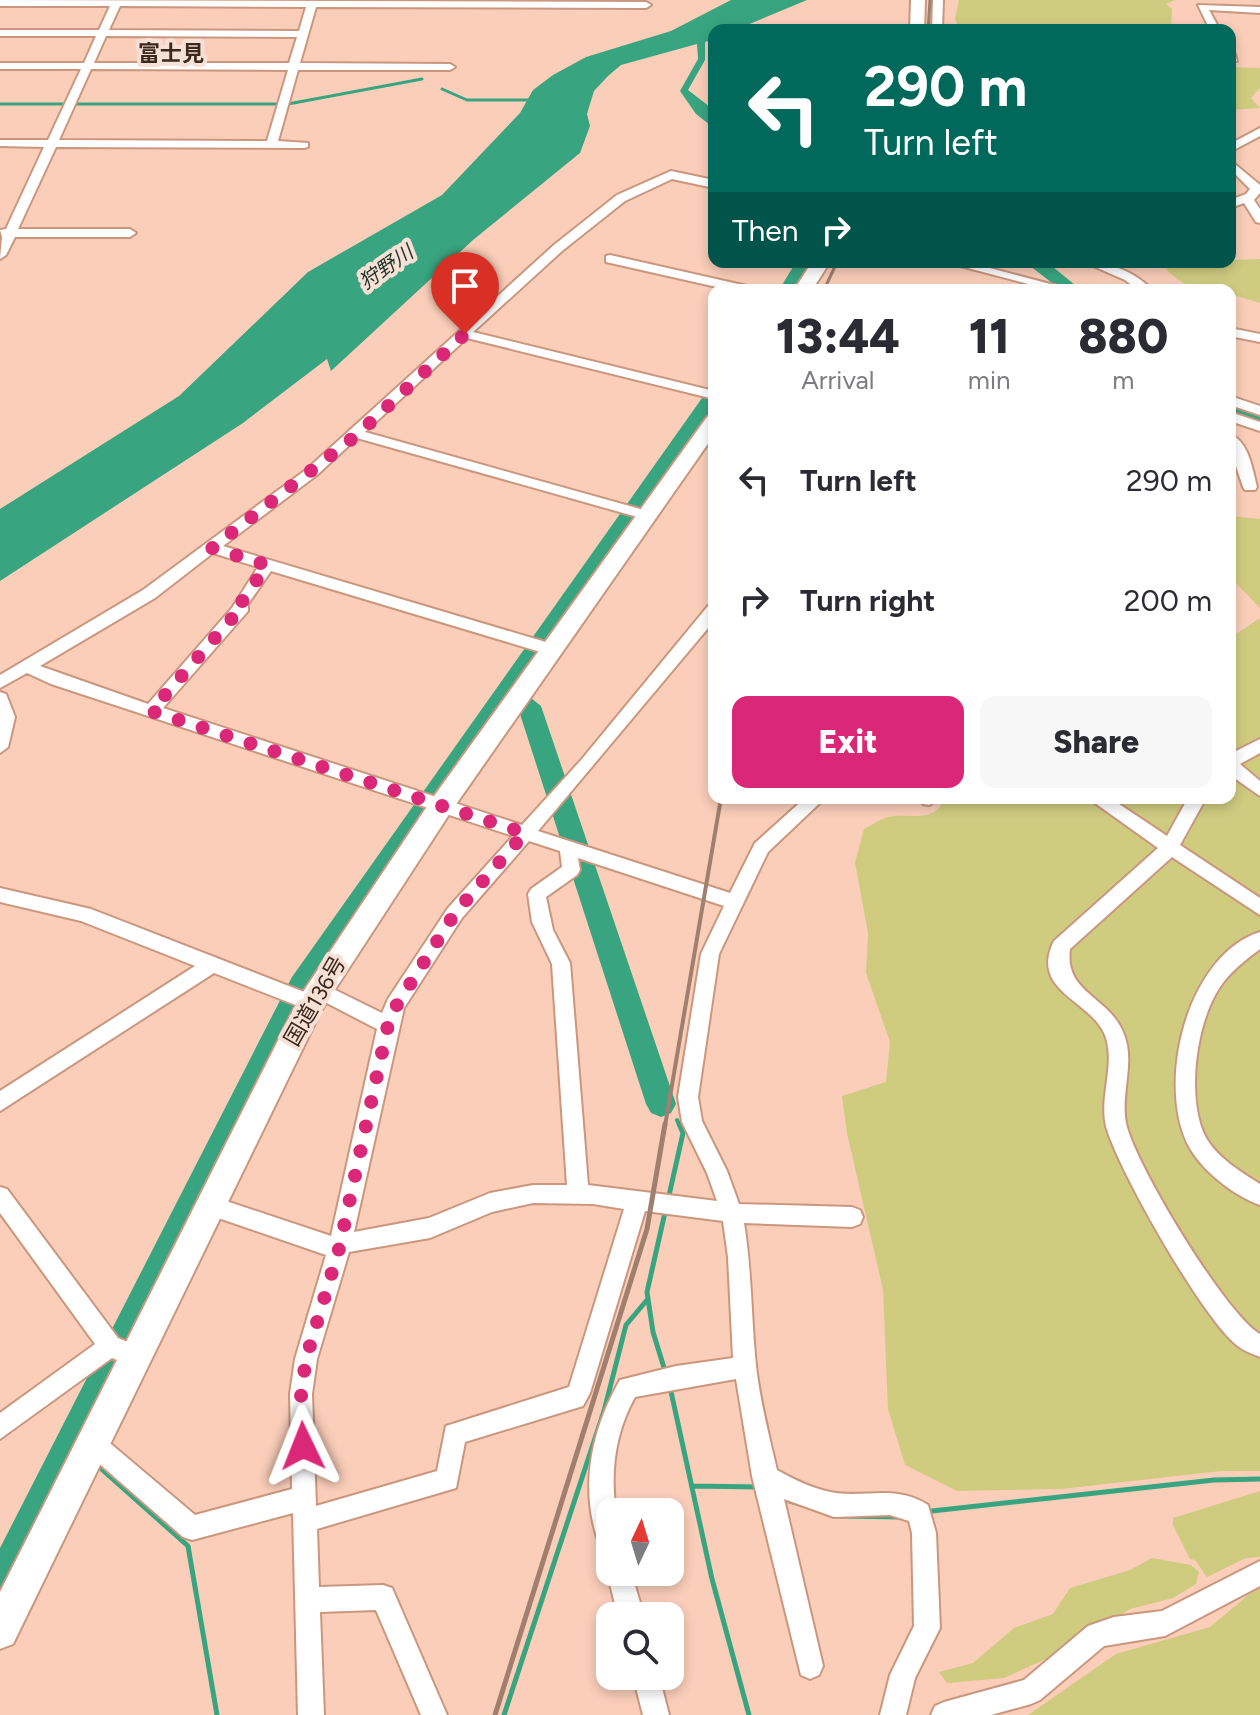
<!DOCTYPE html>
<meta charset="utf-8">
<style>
:root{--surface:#fff;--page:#f7f7f7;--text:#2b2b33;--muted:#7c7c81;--accent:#db2777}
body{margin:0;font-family:Figtree,"Noto Sans JP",sans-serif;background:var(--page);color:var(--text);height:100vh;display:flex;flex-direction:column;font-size:30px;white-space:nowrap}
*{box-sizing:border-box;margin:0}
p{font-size:26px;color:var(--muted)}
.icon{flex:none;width:44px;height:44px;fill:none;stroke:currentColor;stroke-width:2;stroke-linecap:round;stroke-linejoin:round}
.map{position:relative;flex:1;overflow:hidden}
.details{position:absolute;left:708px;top:284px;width:528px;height:520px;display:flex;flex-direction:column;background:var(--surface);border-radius:16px;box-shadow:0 4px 12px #0003}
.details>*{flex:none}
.guide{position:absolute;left:708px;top:24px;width:528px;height:244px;border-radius:16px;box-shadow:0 4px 12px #0003;background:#00695c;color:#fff;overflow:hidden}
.needle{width:52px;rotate:4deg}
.controls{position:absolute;left:596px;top:1498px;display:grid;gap:16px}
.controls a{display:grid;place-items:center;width:88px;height:88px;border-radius:16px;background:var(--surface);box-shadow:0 4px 12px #0003;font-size:40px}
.pin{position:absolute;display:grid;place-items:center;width:68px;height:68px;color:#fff;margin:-82px -34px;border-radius:50% 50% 50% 0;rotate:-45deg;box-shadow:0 0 8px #0007}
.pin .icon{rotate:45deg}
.me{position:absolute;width:88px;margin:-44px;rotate:358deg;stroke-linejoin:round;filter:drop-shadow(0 0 6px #0008)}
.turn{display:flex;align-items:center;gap:28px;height:168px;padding:0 24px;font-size:36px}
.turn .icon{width:104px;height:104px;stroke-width:2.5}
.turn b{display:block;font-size:56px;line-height:68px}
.then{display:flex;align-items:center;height:76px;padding:0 24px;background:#0003;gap:16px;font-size:30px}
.eta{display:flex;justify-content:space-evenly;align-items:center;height:136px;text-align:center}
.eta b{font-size:48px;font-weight:800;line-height:56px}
.action{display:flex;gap:16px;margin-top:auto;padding:16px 24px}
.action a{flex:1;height:92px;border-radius:16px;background:var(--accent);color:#fff;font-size:32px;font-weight:800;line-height:92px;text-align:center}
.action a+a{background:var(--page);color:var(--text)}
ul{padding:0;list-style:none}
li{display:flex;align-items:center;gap:24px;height:120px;padding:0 24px}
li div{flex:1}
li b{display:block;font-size:30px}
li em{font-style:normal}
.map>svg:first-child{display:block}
</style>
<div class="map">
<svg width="1260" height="1715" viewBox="0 0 1260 1715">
<rect width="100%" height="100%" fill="#faceb9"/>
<path fill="#cfcc80" d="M959,0H1175L1166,4L1172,9L1171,30H959L955,18Z
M1230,67L1260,68V88L1251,98L1260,108L1230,110Z
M1260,259V303L1230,294V290C1199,290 1179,288 1161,262Z
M1230,516L1260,519V608L1230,577Z
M1260,618V1471H1221L1061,1489L957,1491L905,1465L888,1409L883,1290L847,1133L842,1096L886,1082L890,1042L866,973L868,933L855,863L864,829C872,825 880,819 888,817C907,812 936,825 944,798H1230V638Z
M1260,1491V1557L1246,1558L1207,1577L1195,1560L1190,1559L1173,1525V1518Z
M1152,1558L1191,1565L1199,1572L1196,1584L1173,1598L1130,1609L1057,1654L1004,1678L947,1683L939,1672L973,1663L1014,1628L1053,1614L1070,1588L1130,1570Z
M1260,1585V1715H1028L1116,1654L1210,1627Z"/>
<path fill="#39a580" d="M731,0H807L735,30H714V39L705,42V60L688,90L714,110V128L696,114L680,91L698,59L697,44L621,65L608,76L594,91L587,114L590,126L580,153L473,240L331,371L327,359L243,423L0,581V509L179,396L308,272L442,195L520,113L533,90L553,75L586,57L671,31Z"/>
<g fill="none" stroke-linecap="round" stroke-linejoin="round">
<path stroke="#39a580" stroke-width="3" d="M442,89L467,100H529
M0,104H64
M77,104H278
M288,104L422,79"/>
<path stroke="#39a580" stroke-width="4" d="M677,1120L680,1126"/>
<path stroke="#39a580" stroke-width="5" d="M668,1200L683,1133L679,1124
M665,1371L653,1332L647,1292L666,1208
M670,1387L712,1579L749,1715
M97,1465L188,1546L217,1715
M693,1486L758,1487
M783,1499L841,1516L902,1517
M932,1511L1214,1480L1260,1479
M504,1715L604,1411L626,1325L647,1300"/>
<path fill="#39a580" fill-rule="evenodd" d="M796,262H814L797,290H779Z
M1025,262H1047L1081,290H1061Z
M714,389V409L521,690L541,706L676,1104L671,1113L661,1117L651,1113L646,1104L519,711L510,705L312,992L13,1598L0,1603V1548L292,977L707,391Z
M1230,401L1260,412V425L1230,414Z"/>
<g stroke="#ca977e" stroke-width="4">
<path id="minor" d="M0,0L646,2L651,5L646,8L316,7L300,63L450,64L455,67L450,70H298L278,141L308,143V147L304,148L56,147L18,229H130L136,233L130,237H15L6,255L0,259L2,237L0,230L6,229L44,147L0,146V140H48L81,69H0V63H84L96,36H0V30H99L110,6H0ZM120,6L306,7L299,31L109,30ZM106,36L297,37L289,63H94ZM91,69L288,70L267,141L59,140Z
M933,0H943L942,30H932Z
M1198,5L1260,7V13L1209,10L1220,30H1210Z
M1230,51L1235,54L1237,61H1230Z
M1260,128V136L1230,152V144Z
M1230,160L1260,185V193L1254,200L1260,209V223L1256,222L1244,203L1230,208V200L1246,194L1250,189L1230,169Z
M671,171L714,180V188L672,179L625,201L562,251L473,332L714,391V399L467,338L365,432L651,512V518H641L357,438L317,475L223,546L559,646L561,650L559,654H547L271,571L248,604V611L163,708L522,825L582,759L708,606L714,605V621L538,831L730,893L755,843L805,798H825L768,852L719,954L698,1097L702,1121L727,1171L739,1204L852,1207L860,1210L863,1217L860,1224L852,1227L744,1223C752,1271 751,1318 756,1366C760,1401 769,1436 777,1470C795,1480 815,1490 836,1493C869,1497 897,1485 928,1505L936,1533L940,1628L915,1678L906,1715H880L890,1675L914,1626L912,1533L909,1521L890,1515L834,1517L784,1499L823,1666L819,1675L810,1679L801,1675L752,1476L736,1379L635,1397C615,1433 610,1472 616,1512H610V1551L601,1548C578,1492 591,1430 620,1380L676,1366L733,1358L728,1257L723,1221L645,1211L590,1393L583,1406L465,1442L456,1488L317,1529L319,1587L383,1585L392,1588L447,1715H421L376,1610L320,1612L324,1715H298L293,1513L192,1540L183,1537L95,1460L82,1454L78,1446L82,1438L90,1434L111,1444L195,1515L292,1489L290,1394L295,1359L326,1255L201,1212L197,1205L201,1198L208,1195L331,1236L377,1029L319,999L321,1003L318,1009L311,1011L214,973L0,1111V1091L195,966L81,921L0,902V888L91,909L312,995L309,990L312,984L319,982L382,1013L388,999L448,908L513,836L51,684L27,673L0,688V675L143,590L307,469L554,245L617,195ZM213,553L258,567L232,608L148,704L40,666L155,598ZM529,841L560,851L562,867L531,889L528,894L532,922L552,964L567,1185H533L490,1193L429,1218L354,1232L404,1008L462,918ZM578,858L724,906L701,954L678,1097L682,1122L707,1173L717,1201L588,1185L570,963L553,930L546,897L577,875L580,870ZM533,1203L593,1204L624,1209L569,1387L446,1426L437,1471L316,1506L312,1394L317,1359L349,1252L430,1238L492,1212Z
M610,255L747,286L753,290H730L606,262V256Z
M945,262H967L1073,290H1051Z
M1084,262C1109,262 1134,271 1152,290H1138L1125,280Z
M1230,328L1260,334V342L1230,336Z
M1230,396L1260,406V415L1230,405Z
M1230,412L1260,422V431L1230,421Z
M1230,434C1249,442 1252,468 1257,487L1255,490H1245L1243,487L1230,448Z
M0,692L6,694L15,717L8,747L0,753Z
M1260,739V753L1240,764L1260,781V796L1230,775V754Z
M919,798H937L938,799L929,805L923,804Z
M1088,798H1110L1167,836L1188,798H1206L1180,845L1260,898V915L1172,857L1070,949C1064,993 1108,996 1123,1032C1136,1061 1120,1093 1126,1123C1134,1163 1226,1315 1260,1334V1357C1253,1354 1244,1351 1238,1346C1204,1321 1117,1168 1106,1126C1099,1096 1116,1064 1105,1035C1091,1000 1029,991 1054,941L1158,848Z
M1260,932V949C1245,960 1230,972 1220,987C1196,1022 1186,1097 1205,1136C1216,1157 1241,1172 1260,1184V1205C1232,1195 1200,1169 1187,1143C1157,1079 1188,955 1260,932Z
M0,1187L7,1189L118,1338L142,1348L145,1356L142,1364L134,1367L112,1358L0,1439V1413L95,1344L0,1213Z
M1260,1561V1586L1165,1636L1104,1646L1040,1700L1031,1704L991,1715H931L935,1706L944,1702L1024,1680L1088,1626L1114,1617L1162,1611Z
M610,1564V1572H631L644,1616H618L607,1572Z
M633,1676H659L669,1715H643Z"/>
</g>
<g stroke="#ca977e" stroke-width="4">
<path id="highway" d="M911,0H925L924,30H910Z
M812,262H830L812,290H794Z
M714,415V435L450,813L321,1011L13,1644L0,1649V1592L301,995L432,799L707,417Z"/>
</g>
<use href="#minor" fill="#fff" fill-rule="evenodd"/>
<use href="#highway" fill="#fff" fill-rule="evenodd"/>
<path stroke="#a07f6f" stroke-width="3" d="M928,30L930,0
M824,290L837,262"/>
<path stroke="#a07f6f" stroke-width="4" d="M665,1126L721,798"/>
<path stroke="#a07f6f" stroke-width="5" d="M495,1715L647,1229L665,1124"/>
</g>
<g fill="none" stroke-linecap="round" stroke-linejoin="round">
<path stroke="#db2777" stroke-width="14" stroke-dasharray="0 25.2" d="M303,1446L301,1394L306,1359L339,1249L390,1016L455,913L525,833L151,711L242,607L239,606L267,565L212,548L358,434L465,334"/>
</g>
<g text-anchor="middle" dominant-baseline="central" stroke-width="8" stroke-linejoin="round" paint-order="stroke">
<g font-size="20" font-style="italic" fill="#1d342b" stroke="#f7e0d6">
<text transform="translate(386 267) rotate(-35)">狩野川</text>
</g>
<g font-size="22" font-weight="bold" fill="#3d281e" stroke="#f7e0d6">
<text x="171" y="53">富士見</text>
</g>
<g font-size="22" fill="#3d281e" stroke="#f7e0d6">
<text transform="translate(315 1001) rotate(-60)">国道136号</text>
</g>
</g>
</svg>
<div class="controls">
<a><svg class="needle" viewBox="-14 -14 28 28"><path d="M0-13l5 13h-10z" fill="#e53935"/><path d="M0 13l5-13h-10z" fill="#7c7c81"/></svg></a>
<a><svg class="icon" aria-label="search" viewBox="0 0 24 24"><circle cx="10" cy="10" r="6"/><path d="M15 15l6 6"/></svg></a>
</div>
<div class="pin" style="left:465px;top:334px;background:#d93025"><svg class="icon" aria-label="arrive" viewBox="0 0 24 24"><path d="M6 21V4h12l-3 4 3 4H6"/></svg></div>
<svg class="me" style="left:303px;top:1446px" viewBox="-20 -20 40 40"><path d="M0-17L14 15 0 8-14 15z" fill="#db2777" stroke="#fff" stroke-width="4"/></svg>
<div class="guide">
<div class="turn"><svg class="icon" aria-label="left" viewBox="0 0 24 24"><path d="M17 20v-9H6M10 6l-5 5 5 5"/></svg><div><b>290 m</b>Turn left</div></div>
<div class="then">Then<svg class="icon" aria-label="right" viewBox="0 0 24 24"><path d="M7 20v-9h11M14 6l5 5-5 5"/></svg></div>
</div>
<section class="details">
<div class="eta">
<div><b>13:44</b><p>Arrival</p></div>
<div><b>11</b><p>min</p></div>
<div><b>880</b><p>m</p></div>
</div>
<ul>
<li><svg class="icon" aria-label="left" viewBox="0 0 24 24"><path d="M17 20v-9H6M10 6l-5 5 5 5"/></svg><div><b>Turn left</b></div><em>290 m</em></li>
<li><svg class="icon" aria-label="right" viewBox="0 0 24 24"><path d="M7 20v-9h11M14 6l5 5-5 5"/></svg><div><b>Turn right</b></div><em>200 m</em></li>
</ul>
<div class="action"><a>Exit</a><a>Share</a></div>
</section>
</div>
